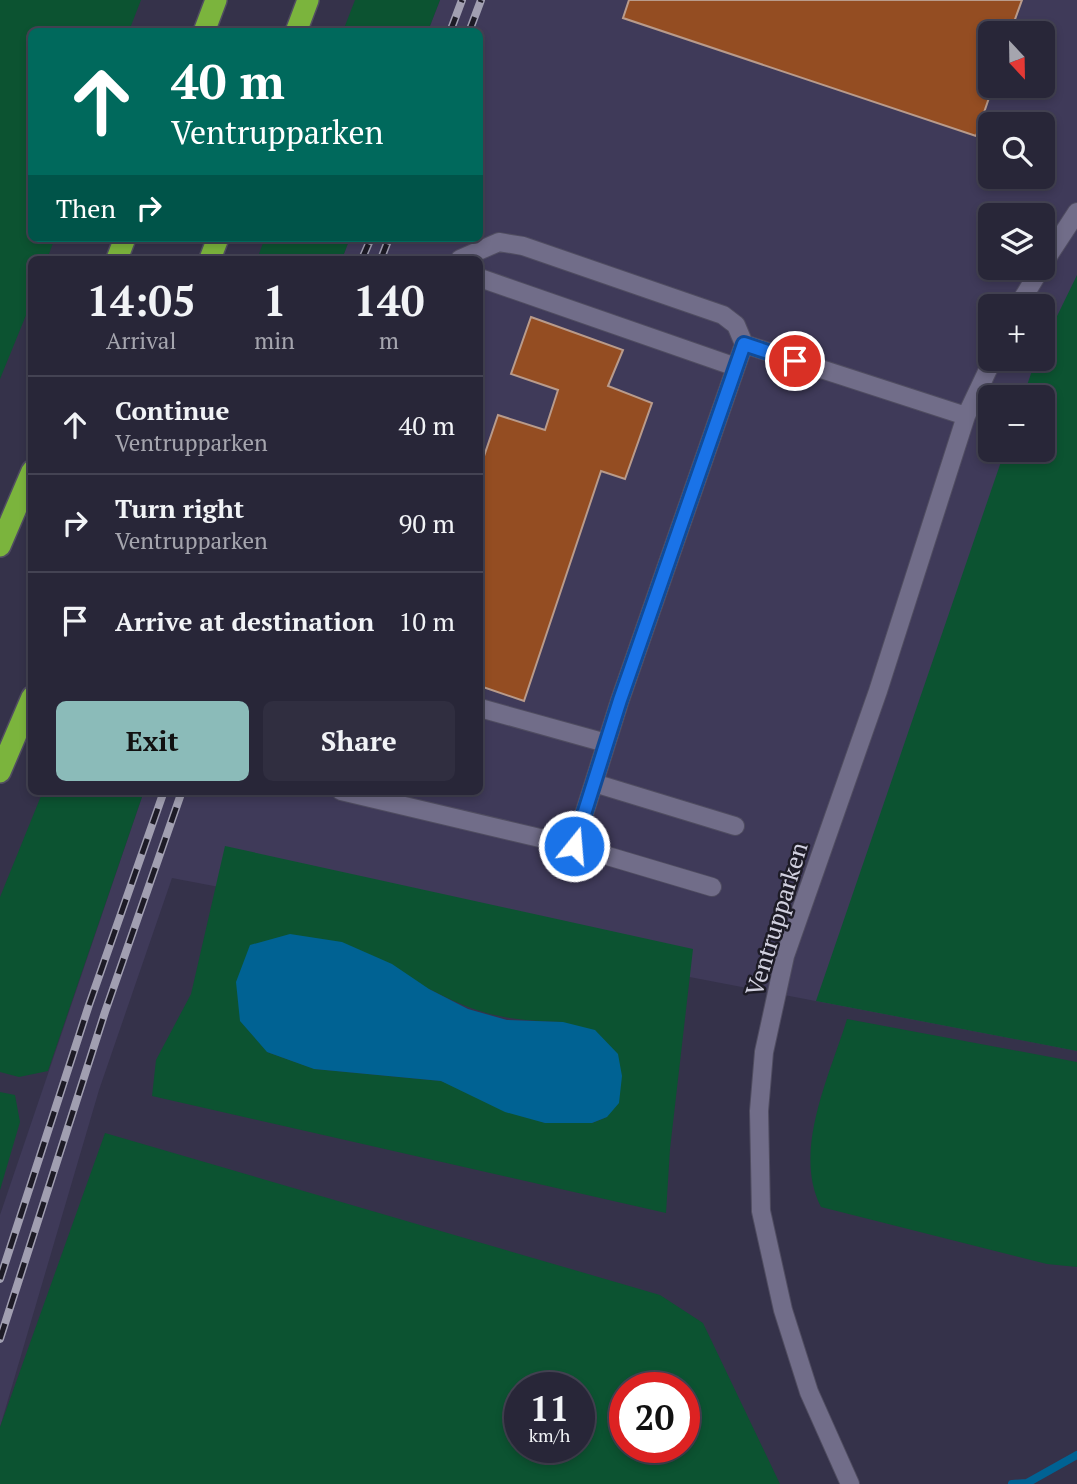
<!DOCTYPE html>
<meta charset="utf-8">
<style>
:root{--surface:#282638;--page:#302e40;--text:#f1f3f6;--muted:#a5a5ae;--line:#444353;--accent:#8bbbb9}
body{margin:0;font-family:"PT Serif",serif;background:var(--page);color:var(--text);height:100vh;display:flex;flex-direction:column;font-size:26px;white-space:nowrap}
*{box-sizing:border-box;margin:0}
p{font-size:23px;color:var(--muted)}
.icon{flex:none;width:38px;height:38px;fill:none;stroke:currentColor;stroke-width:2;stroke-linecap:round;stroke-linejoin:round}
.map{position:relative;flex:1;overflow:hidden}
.drawer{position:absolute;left:28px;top:256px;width:455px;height:539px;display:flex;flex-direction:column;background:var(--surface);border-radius:10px;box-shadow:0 4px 10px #0003,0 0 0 2px var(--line)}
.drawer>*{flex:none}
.banner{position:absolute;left:28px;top:28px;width:455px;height:214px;border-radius:10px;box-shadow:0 4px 10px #0003,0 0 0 2px var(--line);background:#00695c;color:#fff;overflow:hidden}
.needle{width:46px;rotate:158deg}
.controls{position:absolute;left:978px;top:21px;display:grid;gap:14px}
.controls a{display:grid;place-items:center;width:77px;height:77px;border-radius:10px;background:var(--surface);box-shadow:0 4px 10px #0003,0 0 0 2px var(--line);font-size:35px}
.speed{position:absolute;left:504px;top:1372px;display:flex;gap:14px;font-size:35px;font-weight:700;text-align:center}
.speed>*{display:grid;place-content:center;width:91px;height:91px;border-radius:50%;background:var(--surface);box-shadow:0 4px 10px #0003,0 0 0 2px var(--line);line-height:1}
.speed small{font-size:18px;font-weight:400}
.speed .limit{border:10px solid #d22;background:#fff;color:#111}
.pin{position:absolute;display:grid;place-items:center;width:60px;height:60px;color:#fff;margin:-30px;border:4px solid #fff;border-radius:50%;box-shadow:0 2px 7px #0007}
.me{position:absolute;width:77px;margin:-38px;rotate:17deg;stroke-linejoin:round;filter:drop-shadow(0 0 5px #0008)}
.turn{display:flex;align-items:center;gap:24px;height:147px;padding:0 28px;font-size:32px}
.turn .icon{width:91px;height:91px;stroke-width:2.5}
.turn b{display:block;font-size:49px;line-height:60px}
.then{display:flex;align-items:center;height:66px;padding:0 28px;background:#0003;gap:14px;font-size:26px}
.eta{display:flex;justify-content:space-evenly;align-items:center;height:119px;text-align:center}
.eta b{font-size:42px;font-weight:600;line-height:49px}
.button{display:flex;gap:14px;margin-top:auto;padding:14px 28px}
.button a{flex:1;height:80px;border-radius:10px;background:var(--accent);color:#111;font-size:28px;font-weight:600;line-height:80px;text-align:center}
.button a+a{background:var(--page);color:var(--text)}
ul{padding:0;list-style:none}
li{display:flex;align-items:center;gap:21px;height:98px;padding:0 28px;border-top:2px solid var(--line)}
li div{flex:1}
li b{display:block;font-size:26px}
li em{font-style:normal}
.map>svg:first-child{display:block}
</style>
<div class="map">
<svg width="1077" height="1484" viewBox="0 0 1077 1484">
<rect width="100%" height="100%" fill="#35324a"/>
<path fill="#3f3a59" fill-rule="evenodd" d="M440,0H1077V1051L172,878L99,1090L0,1427V1215L144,791H480V259H342L350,238H480V32L428,31ZM990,33H1043V86H990ZM990,124H1043V177H990ZM990,215H1043V268H990ZM990,306H1043V359H990ZM990,397H1043V450H990Z"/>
<path fill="#0c5331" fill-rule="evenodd" d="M0,0H141L129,31L32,32V238H55L47,259H32L31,303L0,379Z
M355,0H440L428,31H343Z
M265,238H350L342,259H257Z
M1077,275V1051L816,1001L1005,450H1043V397H1023L1035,362L1036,359H1043V345Z
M43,791H144L48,1071L19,1077L0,1072V897Z
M225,846L693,949L670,1149L666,1213L152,1096L156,1060L191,994ZM429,989C482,1016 504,1020 563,1022L607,1117L592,1123H545L441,1081L315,1069L267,1052Z
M847,1019L1077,1062V1267L1047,1264L821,1207C792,1151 830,1075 847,1019Z
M0,1092L15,1095L20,1122L0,1190Z
M105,1133L660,1295L703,1323L780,1484H0V1427ZM520,1388H579V1447H520ZM625,1388H684V1447H625Z"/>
<path fill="#006293" d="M290,934L342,942L392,964L429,989L468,1009L507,1020L563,1022L595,1030L618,1054L622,1076L619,1103L607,1117L592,1123H545L505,1112L441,1081L314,1069L267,1052L240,1021L236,982L250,945Z"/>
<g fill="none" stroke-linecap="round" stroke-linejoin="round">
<path stroke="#006293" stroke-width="8" d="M1012,1484L1027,1483L1077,1455"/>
</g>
<path fill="#944d22" stroke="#b99b8b" stroke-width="2" d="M629,0H1022L1010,33H990L993,86L976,136L623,18Z
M531,317L623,350L608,386L652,403L625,479L601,471L524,701L480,686V468L498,415L545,430L558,390L511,374Z"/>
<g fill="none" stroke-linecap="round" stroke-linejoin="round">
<g stroke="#504d61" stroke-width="20">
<path id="minor" d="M460,259L499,242L523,246L723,315L736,325L744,344
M1043,264L1077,212
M480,278L736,367
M1018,306L1041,268
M480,708L606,743
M594,783L735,826
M341,791L574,846
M712,887L574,846L620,700L744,344L966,416
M850,1484L809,1392L783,1310L761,1211L759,1111L764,1052L785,956L878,691L966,416L993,359"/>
</g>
<g stroke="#504d61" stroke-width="24">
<path id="highway" d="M204,32L216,0
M296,32L308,0
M117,259L125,238
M210,259L218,238
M0,546L32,471
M0,772L32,697"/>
</g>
<use href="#minor" stroke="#716d89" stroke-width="18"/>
<use href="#highway" stroke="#7bb43d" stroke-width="21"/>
<g stroke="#a19fb1" stroke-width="8">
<path id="rail" d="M450,32L462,0
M469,32L481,0
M362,259L371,238
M381,259L389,238
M0,1279L89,1005L164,791
M0,1339L105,1012L182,791"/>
</g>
<use href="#rail" stroke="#1d1b26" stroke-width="5" stroke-dasharray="16" stroke-linecap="butt"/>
</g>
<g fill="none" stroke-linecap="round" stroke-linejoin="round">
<g stroke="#114b97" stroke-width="18">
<path id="route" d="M574,846L620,700L744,344L795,361"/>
</g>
<use href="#route" stroke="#1a73e8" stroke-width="12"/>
</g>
<g text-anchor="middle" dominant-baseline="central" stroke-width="5" stroke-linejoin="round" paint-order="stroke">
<g font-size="24" fill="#d2d1e0" stroke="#1d1b26">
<text transform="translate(776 919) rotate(-73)">Ventrupparken</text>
</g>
</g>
</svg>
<div class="controls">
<a><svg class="needle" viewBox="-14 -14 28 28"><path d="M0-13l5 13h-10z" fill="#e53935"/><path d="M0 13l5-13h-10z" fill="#a5a5ae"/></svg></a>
<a><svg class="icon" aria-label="search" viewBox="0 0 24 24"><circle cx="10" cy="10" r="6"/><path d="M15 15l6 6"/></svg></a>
<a><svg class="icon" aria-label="layers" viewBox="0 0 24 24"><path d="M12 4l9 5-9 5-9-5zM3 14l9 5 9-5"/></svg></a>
<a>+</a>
<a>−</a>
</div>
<div class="speed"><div>11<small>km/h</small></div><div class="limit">20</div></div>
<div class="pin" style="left:795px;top:361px;background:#d93025"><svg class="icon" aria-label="arrive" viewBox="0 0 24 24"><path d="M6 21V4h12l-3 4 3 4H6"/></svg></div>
<svg class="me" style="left:574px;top:846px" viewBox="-20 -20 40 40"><circle r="17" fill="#1a73e8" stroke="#fff" stroke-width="3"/><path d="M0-11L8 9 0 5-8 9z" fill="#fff"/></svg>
<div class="banner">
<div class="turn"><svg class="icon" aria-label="ahead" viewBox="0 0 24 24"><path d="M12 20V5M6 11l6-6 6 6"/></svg><div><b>40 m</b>Ventrupparken</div></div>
<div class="then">Then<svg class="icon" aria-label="right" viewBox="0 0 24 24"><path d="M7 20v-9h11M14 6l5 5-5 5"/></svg></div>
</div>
<section class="drawer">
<div class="eta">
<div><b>14:05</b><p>Arrival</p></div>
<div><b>1</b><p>min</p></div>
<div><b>140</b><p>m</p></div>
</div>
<ul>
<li><svg class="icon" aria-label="ahead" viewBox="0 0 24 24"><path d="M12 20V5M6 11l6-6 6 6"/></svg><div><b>Continue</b><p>Ventrupparken</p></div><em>40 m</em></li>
<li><svg class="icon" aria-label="right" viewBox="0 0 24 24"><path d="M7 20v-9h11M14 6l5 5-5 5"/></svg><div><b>Turn right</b><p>Ventrupparken</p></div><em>90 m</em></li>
<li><svg class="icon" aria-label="arrive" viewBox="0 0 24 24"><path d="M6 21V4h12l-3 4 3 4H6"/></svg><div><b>Arrive at destination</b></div><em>10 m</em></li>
</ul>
<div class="button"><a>Exit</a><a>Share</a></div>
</section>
</div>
